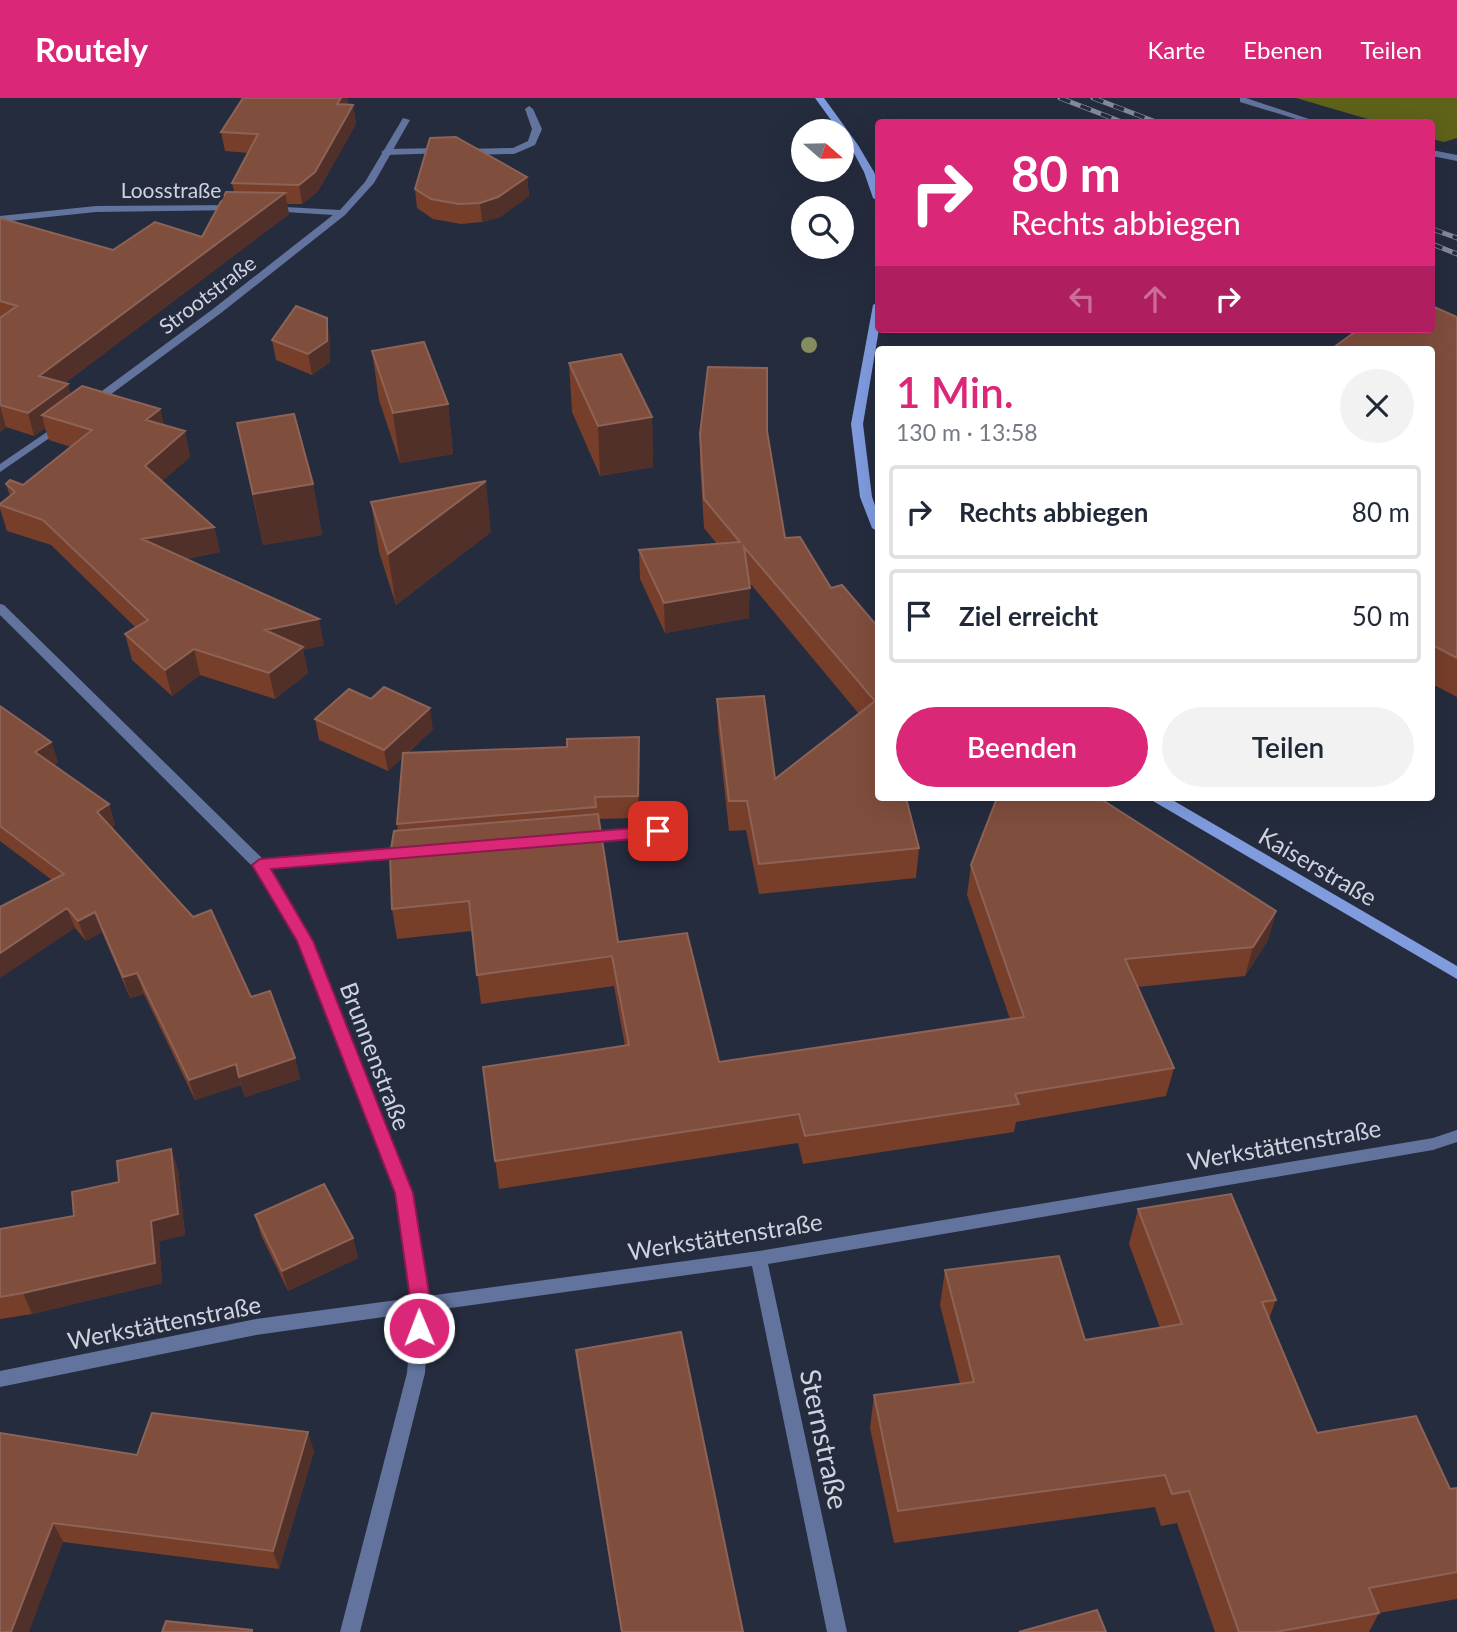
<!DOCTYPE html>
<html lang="de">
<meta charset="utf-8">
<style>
:root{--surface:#fff;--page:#f2f2f3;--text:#1f2937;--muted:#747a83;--line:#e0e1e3;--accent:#db2777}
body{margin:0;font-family:Lato,sans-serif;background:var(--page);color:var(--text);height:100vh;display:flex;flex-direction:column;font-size:26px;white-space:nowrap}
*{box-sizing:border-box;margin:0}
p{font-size:23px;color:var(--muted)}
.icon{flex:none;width:38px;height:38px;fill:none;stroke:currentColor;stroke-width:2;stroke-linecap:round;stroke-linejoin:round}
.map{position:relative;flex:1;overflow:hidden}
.sheet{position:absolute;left:875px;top:248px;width:560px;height:455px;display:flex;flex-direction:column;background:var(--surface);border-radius:7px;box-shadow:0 7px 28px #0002}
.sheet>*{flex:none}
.guide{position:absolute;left:875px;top:21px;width:560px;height:214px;border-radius:7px;box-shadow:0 7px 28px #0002;background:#db2777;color:#fff;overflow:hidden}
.needle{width:46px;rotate:110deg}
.fabs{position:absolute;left:791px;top:21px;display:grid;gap:14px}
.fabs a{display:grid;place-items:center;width:63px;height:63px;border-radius:50%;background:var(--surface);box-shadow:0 7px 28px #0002;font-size:35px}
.pin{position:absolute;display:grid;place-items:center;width:60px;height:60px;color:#fff;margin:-30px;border-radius:14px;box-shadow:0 4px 10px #0006}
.me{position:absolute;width:77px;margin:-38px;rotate:359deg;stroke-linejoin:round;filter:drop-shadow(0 0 5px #0008)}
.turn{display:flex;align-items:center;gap:24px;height:147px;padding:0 21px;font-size:32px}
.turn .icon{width:91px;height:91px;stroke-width:2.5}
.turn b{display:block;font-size:49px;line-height:60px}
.lanes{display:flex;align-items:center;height:66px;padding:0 21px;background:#0003;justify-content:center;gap:35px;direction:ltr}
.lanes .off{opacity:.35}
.round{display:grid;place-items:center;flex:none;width:74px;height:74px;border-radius:37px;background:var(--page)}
.overview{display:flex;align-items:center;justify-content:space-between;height:119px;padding:0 21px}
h1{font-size:42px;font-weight:600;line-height:52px;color:var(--accent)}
.cta{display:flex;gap:14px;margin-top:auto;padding:14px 21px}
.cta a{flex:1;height:80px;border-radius:42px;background:var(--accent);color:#fff;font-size:28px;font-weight:600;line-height:80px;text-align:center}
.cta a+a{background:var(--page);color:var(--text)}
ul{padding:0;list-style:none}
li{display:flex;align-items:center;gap:21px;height:94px;margin:0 14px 10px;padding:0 7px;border:4px solid var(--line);border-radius:7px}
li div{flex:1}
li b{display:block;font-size:26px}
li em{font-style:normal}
header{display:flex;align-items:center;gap:42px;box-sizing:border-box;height:98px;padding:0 35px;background:var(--accent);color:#fff}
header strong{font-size:33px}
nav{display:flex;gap:38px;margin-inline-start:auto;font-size:24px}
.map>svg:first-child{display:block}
</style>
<header>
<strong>Routely</strong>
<nav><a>Karte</a><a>Ebenen</a><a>Teilen</a></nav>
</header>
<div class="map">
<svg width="1457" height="1534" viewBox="0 0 1457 1534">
<rect width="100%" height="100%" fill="#252c3e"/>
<path fill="#5f6219" d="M1296,0H1457V40L1444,44L1432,41V24H1378Z"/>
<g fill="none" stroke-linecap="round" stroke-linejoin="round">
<path fill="#62749e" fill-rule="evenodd" d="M1240,0H1246L1318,24H1306L1240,4Z
M529,8L533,11L542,31L535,47L514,56L464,57L459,54L464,51L513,50L528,43L532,31L525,11Z
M444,50L449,53L447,55L386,57L381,54L386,51Z
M1432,52L1457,57V63L1432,58Z
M658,728L665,733L658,738L582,744L575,739L582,734Z
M408,749L415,754L408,759L260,772L253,767L260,762Z"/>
<path fill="#62749e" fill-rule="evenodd" d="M403,20L410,22L374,85L345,117L221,215L95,308H87V304L213,211L333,117L270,113L267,112V108L340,112L365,84Z
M236,107L239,108V112L96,114L0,124V118L96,108Z
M63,323L69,326L67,328L0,374V366Z
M0,506L4,507L265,763L312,843L412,1095L428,1198L759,1153L1433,1040L1457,1032V1044L1433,1052L768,1166L847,1534H827L752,1168L429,1213L425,1275L360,1534H340L407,1275L412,1215L256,1237L0,1289V1273L256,1221L412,1200L396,1095L298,844L255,771L0,517Z"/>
<path fill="#809cdf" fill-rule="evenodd" d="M815,0H824L858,47L874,74L878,85V103L873,100L864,74L842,33H839Z
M878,204L879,231L863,326L872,399L878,416V434L872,430L860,399L851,326L873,207Z
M1151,700H1169L1457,868V881L1153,703Z"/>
<g stroke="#848a98" stroke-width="5">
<path id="rail" d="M1060,0L1122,24
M1093,0L1156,24
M1432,131L1457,140
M1432,146L1457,156"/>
</g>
<use href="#rail" stroke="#252c3e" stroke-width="3.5" stroke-dasharray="11" stroke-linecap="butt"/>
</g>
<circle fill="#858c5e" cx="809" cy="247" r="8"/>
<path fill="#773e2a" d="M347,0L348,7H353L356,26L318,93L302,106H287L289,116L65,285L71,296L160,311L164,327L185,333L190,359L162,383L214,429L220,454L185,461L324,547L303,552L308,575L275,601L200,577L172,598L132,562L125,536L136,530L51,447L7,433L0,411V406L10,398L6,386L23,387L71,349L49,342L45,330L34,338L6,329L0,334V120L113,152L202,139L234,94L232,85L248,55L225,53L221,34Z
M527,79L529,98L500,119L482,124L461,126L433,121L417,110L415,91Z
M1457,219V599L1432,586V252Z
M330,241V264L312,277L276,262L272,242Z
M372,253L448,306L453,356L400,365L379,302Z
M569,265L652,319L653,369L600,378L572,314Z
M237,325L313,386L322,437L263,447Z
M767,333L785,440L831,490L878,529V700L919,750L916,780L759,796L746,732L729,733L718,631L717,601L775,681L859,616L749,484V520L665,535L640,481L639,452L717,446L704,430L700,365V336Z
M371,404L491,434L396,507L379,454Z
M0,608L51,644L58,664L54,667L109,706L115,727L111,730L251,899L295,960L300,981L245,999L241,987L195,1002L144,896L130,900L102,834L86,843L75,830L52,782L0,743Z
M315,621L433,631L408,655L567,649L639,639V720L598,721L618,844L719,964L1010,921L967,797L971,767L1104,703L1276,813L1268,842L1245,878L1137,889L1174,970L1166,998L1016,1024L1014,1034L803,1066L798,1045L499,1091L483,969L625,948L614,888L481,906L472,833L397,841L392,811L398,733L397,726L403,659L388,673L319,642Z
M171,1051L178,1072L185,1137L159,1143L162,1185L32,1216L0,1221V1131L74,1118L119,1084Z
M1138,1111L1276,1202L1269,1221L1317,1335L1450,1391L1457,1390V1501L1379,1515L1369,1534H1215L1177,1425L1161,1428L1155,1409L894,1445L870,1330L874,1297L960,1286L940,1207L945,1172L1085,1242L1160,1230L1129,1146Z
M255,1117L353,1140L358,1160L288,1193L261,1137Z
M576,1252L743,1534H621L578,1272Z
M0,1335L137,1357L314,1353L279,1471L63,1444Z"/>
<path fill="#52302a" d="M341,0H347L348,11L337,6Z
M353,7L356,26L318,93L302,106L299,87Z
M527,79L529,98L500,119L482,124L480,105Z
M285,95L289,116L45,300L39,278Z
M327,220L330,241V264L312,277L308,256Z
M68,286L74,309L42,317L45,330L34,338L28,315Z
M448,306L453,356L400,365L393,315Z
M0,308L6,329L0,334Z
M160,311L166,336L146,322Z
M652,319L653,369L600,378L598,328Z
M185,333L190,359L151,393L145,368Z
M486,383L491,434L396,507L388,456Z
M313,386L322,437L263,447L253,396Z
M214,429L220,454L148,467L142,441Z
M750,490L749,520L665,535L664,505Z
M319,521L324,547L303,552L308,575L275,601L269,575L265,532Z
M194,551L200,577L172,598L165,572Z
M430,610L433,631L388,673L384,652Z
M639,639L640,661L639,720L638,698Z
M51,644L58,664L42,674L35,654Z
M109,706L115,727L103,735L97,714Z
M67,810L75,830L0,880V855Z
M1276,813L1268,842L1245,878L1253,849Z
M95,814L102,834L86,843L78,823Z
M137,875L144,896L130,900L123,879Z
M295,960L300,981L245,999L239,979Z
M236,966L241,987L195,1002L189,982Z
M171,1051L178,1072L185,1137L159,1143L162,1185L32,1216L23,1195L151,1123Z
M353,1140L358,1160L288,1193L282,1173Z
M308,1334L314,1353L279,1471L273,1453Z
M53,1425L63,1444L29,1534H11Z"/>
<path fill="#804e3d" stroke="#8c6356" stroke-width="2" d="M243,0H341L337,6L353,7L315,74L299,87L232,85L258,36L221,34Z
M456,39L527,79L498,99L480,105L459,106L431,101L415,91L430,40Z
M226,94L285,95L39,278L68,286L28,315L0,307V220L17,208L0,203V120L113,152L155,124L202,139Z
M296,208L327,220V243L308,256L272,242Z
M1432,208L1457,219V560L1432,547V252H1330L1359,231H1432Z
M424,244L448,306L393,315L372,253Z
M621,256L652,319L598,328L569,265Z
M708,269L767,270V333L785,440L800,439L831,490L842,487L878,529V700H906L919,750L759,766L747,703H729L717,601L764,598L775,681L875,603L744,449L750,490L664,505L639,452L740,444L704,401L700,336Z
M82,288L160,311L146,322L185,333L145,368L214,429L142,441L319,521L265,532L303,549L269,575L194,551L165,572L125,536L148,522L43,422L0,407V406L15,394L6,386L10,382L23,387L92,332L42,317Z
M294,316L313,386L253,396L237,325Z
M486,383L388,456L371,404Z
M384,589L430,610L384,652L315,621L349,591L371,601Z
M0,608L51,644L35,654L109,706L97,714L193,819L211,812L251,899L270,893L295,960L239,979L236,966L189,982L137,875L123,879L95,814L78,823L67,810L0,855V809L64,776L0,728Z
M639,639L638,698L595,699L596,709L397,726L403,655L567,649V641Z
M997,700H1101L1104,703L1276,813L1253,849L1125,861L1174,970L1015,996L1019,1006L805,1038L799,1016L495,1063L483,969L629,947L612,858L477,877L469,803L392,811L390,757L394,733L598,716L618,844L687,835L719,964L1024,919L971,767Z
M171,1051L178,1116L151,1123L155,1165L23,1195L0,1199V1131L74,1118L72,1094L119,1084L117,1063Z
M324,1086L353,1140L282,1173L255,1117Z
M1231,1096L1276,1202L1262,1204L1317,1335L1416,1318L1450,1391L1457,1390V1474L1369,1490L1379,1515L1276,1534H1239L1189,1393L1172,1396L1165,1377L898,1413L874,1297L974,1284L945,1172L1059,1158L1085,1242L1182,1226L1138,1111Z
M681,1234L743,1534H622L576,1252Z
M152,1315L308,1334L273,1453L53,1425L11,1534H0V1335L137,1357Z
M1097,1512L1106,1534H1019Z
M166,1523L252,1532V1534H162Z"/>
<path fill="#db2777" stroke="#8e194d" stroke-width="2" d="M658,728L666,733L658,739L271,771L313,843L413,1095L431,1207L426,1236L419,1238L413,1236L410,1230L411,1207L395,1095L297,843L252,767L260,761Z"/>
<g text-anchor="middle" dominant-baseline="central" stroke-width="7" stroke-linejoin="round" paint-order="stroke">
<g font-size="21" fill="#ced3de" stroke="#252c3e">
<text x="171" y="91">Loosstraße</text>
<text transform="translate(207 196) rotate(-37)">Strootstraße</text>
</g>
<g font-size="24" fill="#ced3de" stroke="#252c3e">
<text transform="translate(1318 768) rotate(30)">Kaiserstraße</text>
<text transform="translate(376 958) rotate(69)">Brunnenstraße</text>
<text transform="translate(1284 1046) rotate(-10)">Werkstättenstraße</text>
<text transform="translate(725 1138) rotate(-9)">Werkstättenstraße</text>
<text transform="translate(164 1224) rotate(-11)">Werkstättenstraße</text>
</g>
<g font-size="28" fill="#ced3de" stroke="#252c3e">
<text transform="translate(825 1341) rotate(78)">Sternstraße</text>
</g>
</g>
</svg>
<div class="fabs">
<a><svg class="needle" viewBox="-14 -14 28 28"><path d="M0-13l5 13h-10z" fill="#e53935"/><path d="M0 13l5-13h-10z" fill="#747a83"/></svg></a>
<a><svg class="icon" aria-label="search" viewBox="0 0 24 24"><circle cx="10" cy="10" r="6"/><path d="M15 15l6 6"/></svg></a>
</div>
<div class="pin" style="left:658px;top:733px;background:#d93025"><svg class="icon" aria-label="arrive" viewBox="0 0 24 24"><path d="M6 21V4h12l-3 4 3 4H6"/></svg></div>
<svg class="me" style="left:419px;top:1230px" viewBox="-20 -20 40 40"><circle r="17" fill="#db2777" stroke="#fff" stroke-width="3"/><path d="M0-11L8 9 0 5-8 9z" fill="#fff"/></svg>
<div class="guide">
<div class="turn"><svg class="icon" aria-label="right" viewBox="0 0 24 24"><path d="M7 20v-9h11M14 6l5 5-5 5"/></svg><div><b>80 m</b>Rechts abbiegen</div></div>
<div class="lanes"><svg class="icon off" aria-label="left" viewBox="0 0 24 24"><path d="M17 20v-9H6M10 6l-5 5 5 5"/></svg><svg class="icon off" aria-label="ahead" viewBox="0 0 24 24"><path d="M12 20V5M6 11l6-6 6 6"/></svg><svg class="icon" aria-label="right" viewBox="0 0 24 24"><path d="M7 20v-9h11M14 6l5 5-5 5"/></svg></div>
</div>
<section class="sheet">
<div class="overview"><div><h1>1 Min.</h1><p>130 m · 13:58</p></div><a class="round"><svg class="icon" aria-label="close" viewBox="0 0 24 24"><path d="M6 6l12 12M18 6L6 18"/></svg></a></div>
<ul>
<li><svg class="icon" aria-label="right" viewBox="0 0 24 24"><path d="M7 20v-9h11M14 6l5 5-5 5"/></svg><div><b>Rechts abbiegen</b></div><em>80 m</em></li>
<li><svg class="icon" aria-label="arrive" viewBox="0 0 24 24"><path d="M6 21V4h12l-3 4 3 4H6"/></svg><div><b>Ziel erreicht</b></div><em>50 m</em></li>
</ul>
<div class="cta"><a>Beenden</a><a>Teilen</a></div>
</section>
</div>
